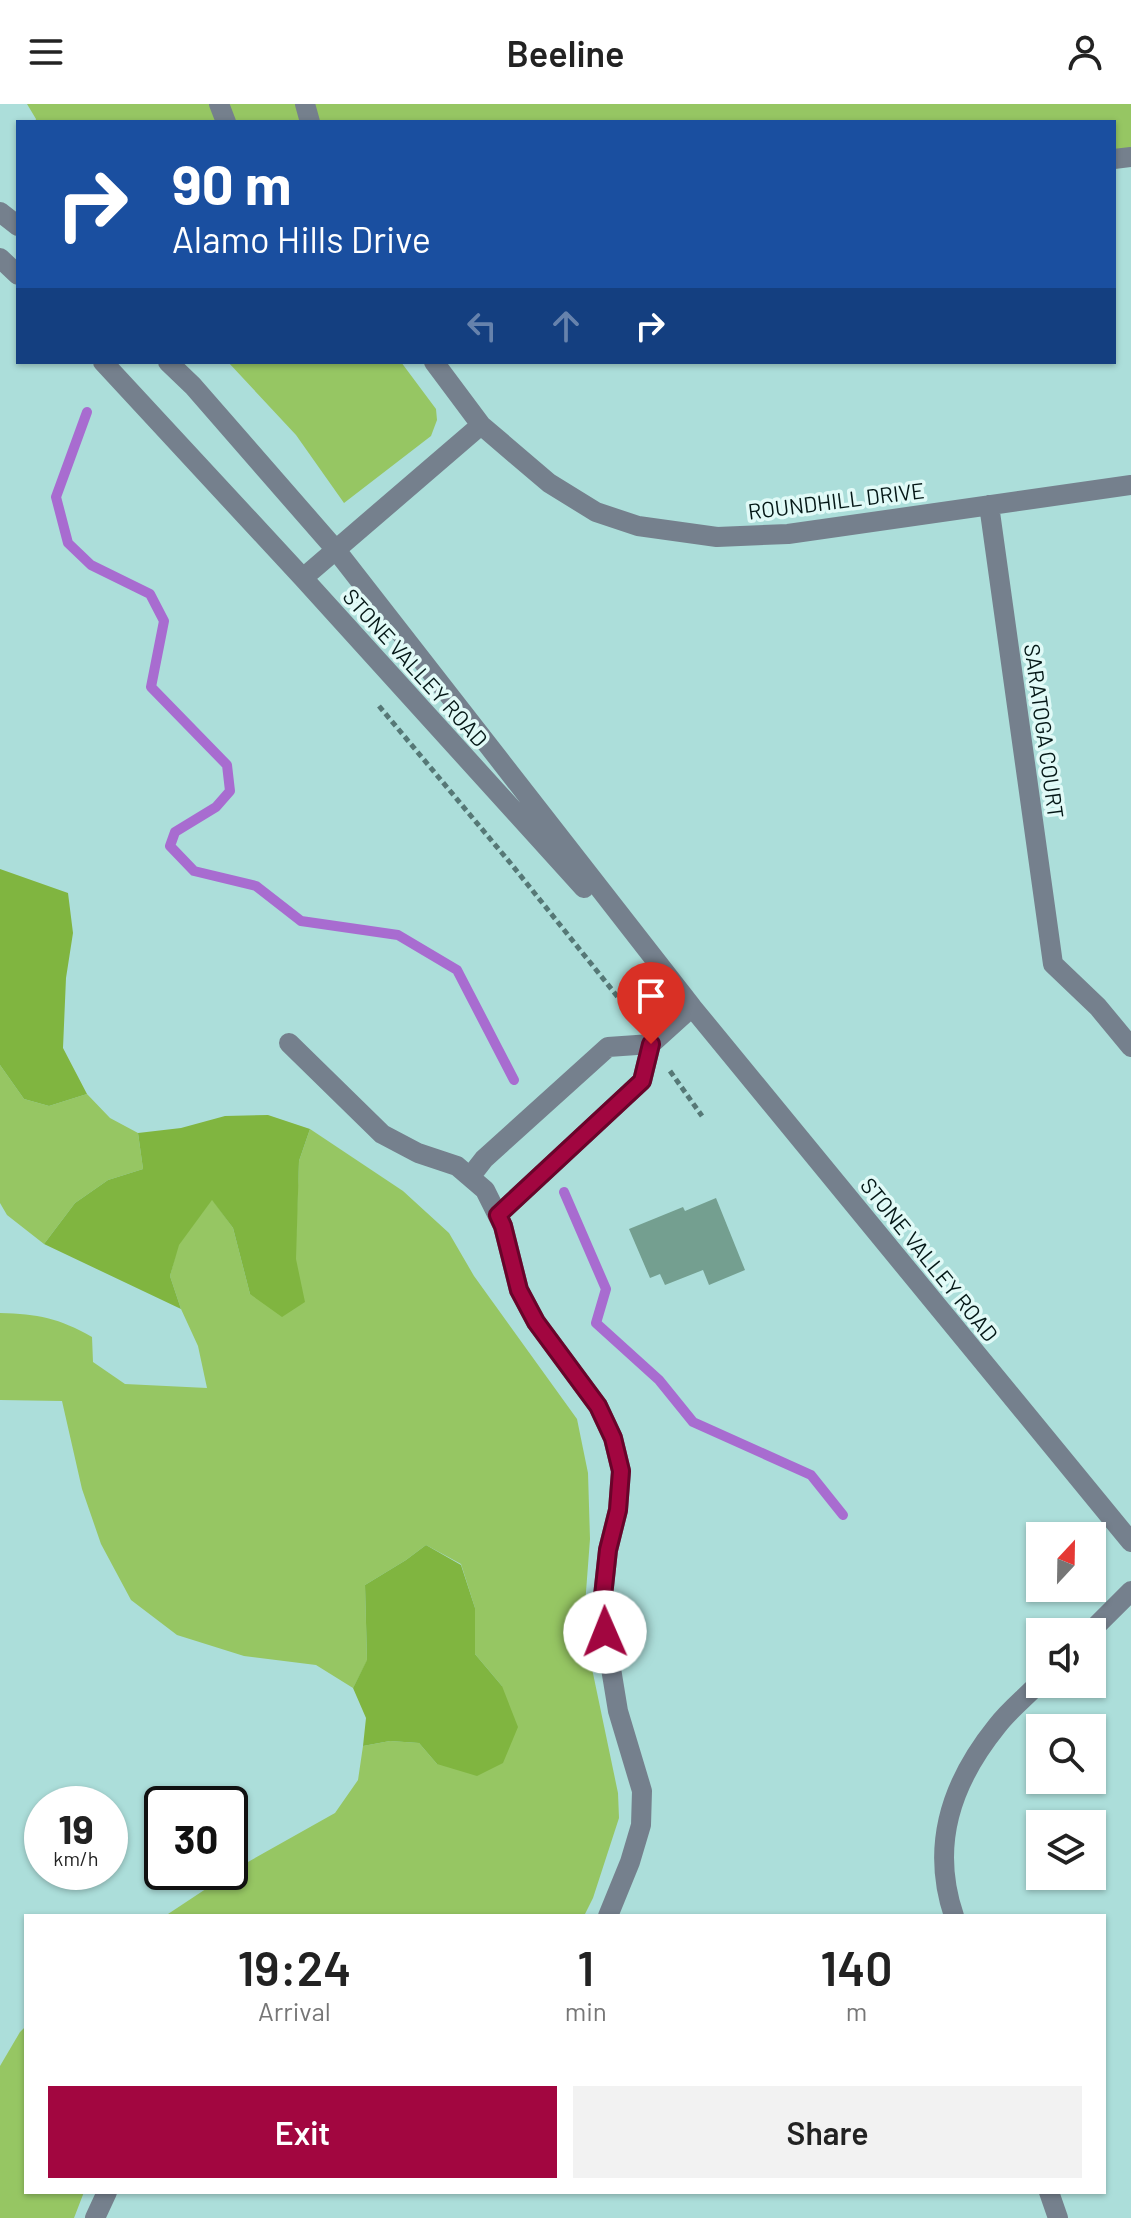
<!DOCTYPE html>
<style>
:root{--surface:#fff;--page:#f2f2f2;--text:#222;--muted:#767676;--accent:#a20640}
body{margin:0;font-family:Barlow,sans-serif;background:var(--page);color:var(--text);height:100vh;display:flex;flex-direction:column;font-size:30px;white-space:nowrap}
*{box-sizing:border-box;margin:0}
p{font-size:26px;color:var(--muted)}
.icon{flex:none;width:44px;height:44px;fill:none;stroke:currentColor;stroke-width:2;stroke-linecap:round;stroke-linejoin:round}
.map{position:relative;flex:1;overflow:hidden}
.side{position:absolute;left:24px;top:1810px;width:1082px;height:280px;display:flex;flex-direction:column;background:var(--surface);border-radius:0px;box-shadow:0 2px 6px #0004}
.side>*{flex:none}
.banner{position:absolute;left:16px;top:16px;width:1100px;height:244px;border-radius:0px;box-shadow:0 2px 6px #0004;background:#1a4fa0;color:#fff;overflow:hidden}
.needle{width:52px;rotate:22deg}
.controls{position:absolute;left:1026px;top:1418px;display:grid;gap:16px}
.controls a{display:grid;place-items:center;width:80px;height:80px;border-radius:0px;background:var(--surface);box-shadow:0 2px 6px #0004;font-size:40px}
.speed{position:absolute;left:24px;top:1682px;display:flex;gap:16px;font-size:40px;font-weight:700;text-align:center}
.speed>*{display:grid;place-content:center;width:104px;height:104px;border-radius:50%;background:var(--surface);box-shadow:0 2px 6px #0004;line-height:1}
.speed small{font-size:20px;font-weight:400}
.speed .limit{border:4px solid #111;border-radius:12px;background:#fff;color:#111}
.pin{position:absolute;display:grid;place-items:center;width:68px;height:68px;color:#fff;margin:-82px -34px;border-radius:50% 50% 50% 0;rotate:-45deg;box-shadow:0 0 8px #0007}
.pin .icon{rotate:45deg}
.me{position:absolute;width:88px;margin:-44px;rotate:359deg;stroke-linejoin:round;filter:drop-shadow(0 0 6px #0008)}
.turn{display:flex;align-items:center;gap:28px;height:168px;padding:0 24px;font-size:36px}
.turn .icon{width:104px;height:104px;stroke-width:2.5}
.turn b{display:block;font-size:56px;line-height:68px}
.lanes{display:flex;align-items:center;height:76px;padding:0 24px;background:#0003;justify-content:center;gap:40px;direction:ltr}
.lanes .off{opacity:.35}
.eta{display:flex;justify-content:space-evenly;align-items:center;height:136px;text-align:center}
.eta b{font-size:48px;font-weight:600;line-height:56px}
.action{display:flex;gap:16px;margin-top:auto;padding:16px 24px}
.action a{flex:1;height:92px;border-radius:0px;background:var(--accent);color:#fff;font-size:32px;font-weight:600;line-height:92px;text-align:center}
.action a+a{background:var(--page);color:var(--text)}
header{display:flex;justify-content:space-between;align-items:center;height:104px;padding:0 24px;background:var(--surface);font-size:36px;font-weight:600}
.map>svg:first-child{display:block}
</style>
<header><svg class="icon" aria-label="menu" viewBox="0 0 24 24"><path d="M4 6h16M4 12h16M4 18h16"/></svg>Beeline<svg class="icon" aria-label="person" viewBox="0 0 24 24"><circle cx="12" cy="8" r="4"/><path d="M4 21q1-7 8-7t8 7"/></svg></header>
<div class="map">
<svg width="1131" height="2114" viewBox="0 0 1131 2114">
<rect width="100%" height="100%" fill="#acdeda"/>
<path fill="#96c663" d="M27,0H1131V59L1114,63V18H35L36,15Z
M228,258H401L436,305L437,316L431,332L344,399L296,331Z
M0,961L24,995L49,1002L87,990L110,1014L138,1029L143,1065L108,1076L75,1099L44,1140L7,1111L0,1099Z
M310,1025L403,1087L449,1129L474,1172L577,1315L588,1369L590,1435L585,1501L590,1555L618,1689L619,1714L593,1794L584,1812H165L239,1763L335,1709L358,1676L363,1642L390,1637L419,1639L437,1660L502,1582L475,1550V1504L461,1460L426,1441L406,1456L365,1481L367,1557L353,1584L316,1561L244,1552L177,1531L131,1496L101,1440L82,1385L62,1297L0,1296V1209C38,1210 59,1214 92,1233L93,1258L125,1280L207,1284L198,1242L181,1205L170,1172L178,1141L212,1095L233,1124L250,1190L304,1198L295,1155L299,1057Z
M26,1922V2088H84L74,2114H0V1962L20,1928Z"/>
<path fill="#80b540" d="M0,765L68,789L73,829L66,874L63,944L87,990L49,1002L24,995L0,961Z
M268,1011L310,1025L299,1057L296,1155L305,1198L282,1213L250,1190L233,1124L212,1096L179,1141L170,1172L181,1205L44,1140L75,1099L108,1076L143,1065L138,1029L181,1024L225,1012Z
M426,1441L461,1461L475,1504V1550L502,1582L518,1623L503,1659L477,1672L437,1660L419,1639L390,1637L363,1642L366,1614L353,1584L367,1556L365,1481L406,1456Z"/>
<g fill="none" stroke-linecap="round" stroke-linejoin="round">
<path stroke="#a86cd0" stroke-width="10" d="M87,308L56,393L68,439L91,461L150,490L164,517L151,583L227,661L230,687L216,703L175,728L170,742L194,767L256,782L301,817L398,831L457,866L514,976
M564,1088L606,1185L596,1219L659,1276L693,1318L811,1371L843,1411"/>
</g>
<path fill="#749f90" d="M716,1094L745,1166L709,1181L703,1166L665,1181L660,1170L650,1174L629,1125L683,1103L685,1107Z"/>
<g fill="none" stroke-linecap="round" stroke-linejoin="round">
<path stroke="#567876" stroke-width="5" stroke-dasharray="6 4" stroke-linecap="butt" d="M379,602L512,761L617,892L635,917
M670,967L702,1012"/>
<path stroke="#75808d" stroke-width="20" d="M219,0L226,18
M305,0L310,18
M1114,55L1131,53
M0,108L18,122
M0,154L18,171
M103,258L303,474L584,784
M168,258L193,282L336,446L692,903L1131,1438
M434,258L481,321L549,379L596,408L638,422L717,433L788,430L1131,381
M989,401L1053,860L1098,903L1131,943
M303,474L481,321
M289,939L382,1030L418,1049L457,1062L485,1086L503,1122L519,1186L536,1218L598,1302L613,1334L621,1367L618,1406L608,1446L603,1492L605,1528L618,1607L642,1687L641,1721L630,1758L608,1812
M470,1073L484,1055L608,943L651,940L692,903
M498,1111L642,977L651,940
M1090,1528L1131,1487
M954,1812C930,1741 951,1679 997,1622C1009,1606 1026,1593 1040,1578
M1049,2088L1058,2114
M95,2114L107,2088"/>
</g>
<g fill="none" stroke-linecap="round" stroke-linejoin="round">
<g stroke="#69042a" stroke-width="20">
<path id="route" d="M605,1528L603,1492L608,1446L618,1406L621,1367L613,1334L598,1302L536,1218L519,1186L503,1122L498,1111L642,977L651,940"/>
</g>
<use href="#route" stroke="#a20640" stroke-width="14"/>
</g>
<g text-anchor="middle" dominant-baseline="central" stroke-width="7" stroke-linejoin="round" paint-order="stroke">
<g font-size="22" fill="#041716" stroke="#e1faf7">
<text transform="translate(836 396) rotate(-7)">ROUNDHILL DRIVE</text>
<text transform="translate(416 563) rotate(48)">STONE VALLEY ROAD</text>
<text transform="translate(1045 627) rotate(82)">SARATOGA COURT</text>
<text transform="translate(930 1155) rotate(51)">STONE VALLEY ROAD</text>
</g>
</g>
</svg>
<div class="controls">
<a><svg class="needle" viewBox="-14 -14 28 28"><path d="M0-13l5 13h-10z" fill="#e53935"/><path d="M0 13l5-13h-10z" fill="#767676"/></svg></a>
<a><svg class="icon" aria-label="sound" viewBox="0 0 24 24"><path d="M4 9h4l5-4v14l-5-4H4zM17 9q2 3 0 6"/></svg></a>
<a><svg class="icon" aria-label="search" viewBox="0 0 24 24"><circle cx="10" cy="10" r="6"/><path d="M15 15l6 6"/></svg></a>
<a><svg class="icon" aria-label="layers" viewBox="0 0 24 24"><path d="M12 4l9 5-9 5-9-5zM3 14l9 5 9-5"/></svg></a>
</div>
<div class="speed"><div>19<small>km/h</small></div><div class="limit">30</div></div>
<div class="pin" style="left:651px;top:940px;background:#d93025"><svg class="icon" aria-label="arrive" viewBox="0 0 24 24"><path d="M6 21V4h12l-3 4 3 4H6"/></svg></div>
<svg class="me" style="left:605px;top:1528px" viewBox="-20 -20 40 40"><circle r="19" fill="#fff"/><path d="M0-13L10 11 0 6-10 11z" fill="#a20640"/></svg>
<div class="banner">
<div class="turn"><svg class="icon" aria-label="right" viewBox="0 0 24 24"><path d="M7 20v-9h11M14 6l5 5-5 5"/></svg><div><b>90 m</b>Alamo Hills Drive</div></div>
<div class="lanes"><svg class="icon off" aria-label="left" viewBox="0 0 24 24"><path d="M17 20v-9H6M10 6l-5 5 5 5"/></svg><svg class="icon off" aria-label="ahead" viewBox="0 0 24 24"><path d="M12 20V5M6 11l6-6 6 6"/></svg><svg class="icon" aria-label="right" viewBox="0 0 24 24"><path d="M7 20v-9h11M14 6l5 5-5 5"/></svg></div>
</div>
<section class="side">
<div class="eta">
<div><b>19:24</b><p>Arrival</p></div>
<div><b>1</b><p>min</p></div>
<div><b>140</b><p>m</p></div>
</div>
<div class="action"><a>Exit</a><a>Share</a></div>
</section>
</div>
